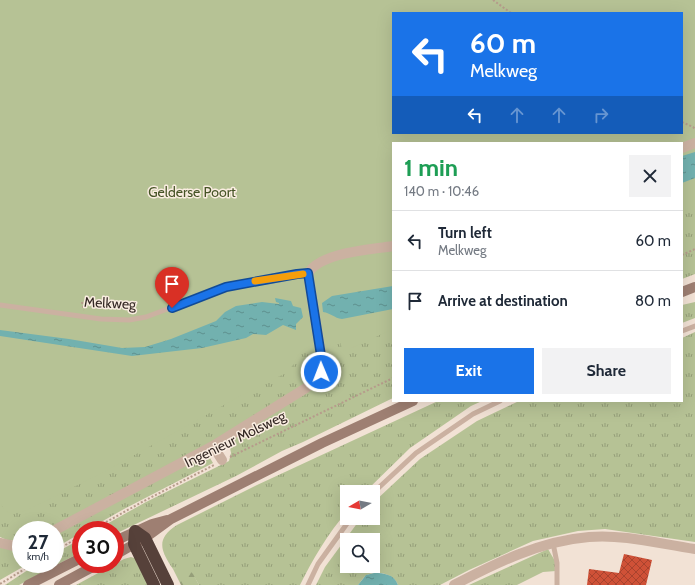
<!DOCTYPE html>
<meta charset="utf-8">
<style>
:root{--surface:#fff;--page:#f2f2f3;--text:#1f2937;--muted:#747a83;--line:#e0e1e3;--accent:#1a73e8}
body{margin:0;font-family:Cabin,sans-serif;background:var(--page);color:var(--text);height:100vh;display:flex;flex-direction:column;font-size:15px;white-space:nowrap}
*{box-sizing:border-box;margin:0}
p{font-size:13px;color:var(--muted)}
.icon{flex:none;width:22px;height:22px;fill:none;stroke:currentColor;stroke-width:2;stroke-linecap:round;stroke-linejoin:round}
.map{position:relative;flex:1;overflow:hidden}
.details{position:absolute;left:392px;top:142px;width:291px;height:260px;display:flex;flex-direction:column;background:var(--surface);border-radius:0px;box-shadow:0 4px 16px #0002}
.details>*{flex:none}
.guide{position:absolute;left:392px;top:12px;width:291px;height:122px;border-radius:0px;box-shadow:0 4px 16px #0002;background:#1a73e8;color:#fff;overflow:hidden}
.needle{width:26px;rotate:260deg}
.buttons{position:absolute;left:340px;top:485px;display:grid;gap:8px}
.buttons a{display:grid;place-items:center;width:40px;height:40px;border-radius:0px;background:var(--surface);box-shadow:0 4px 16px #0002;font-size:20px}
.speed{position:absolute;left:12px;top:521px;display:flex;gap:8px;font-size:20px;font-weight:700;text-align:center}
.speed>*{display:grid;place-content:center;width:52px;height:52px;border-radius:50%;background:var(--surface);box-shadow:0 4px 16px #0002;line-height:1}
.speed small{font-size:10px;font-weight:400}
.speed .limit{border:6px solid #d22;background:#fff;color:#111}
.pin{position:absolute;display:grid;place-items:center;width:34px;height:34px;color:#fff;margin:-41px -17px;border-radius:50% 50% 50% 0;rotate:-45deg;box-shadow:0 0 4px #0007}
.pin .icon{rotate:45deg}
.me{position:absolute;width:44px;margin:-22px;rotate:359deg;stroke-linejoin:round;filter:drop-shadow(0 0 3px #0008)}
.turn{display:flex;align-items:center;gap:14px;height:84px;padding:0 12px;font-size:18px}
.turn .icon{width:52px;height:52px;stroke-width:2.5}
.turn b{display:block;font-size:28px;line-height:34px}
.lanes{display:flex;align-items:center;height:38px;padding:0 12px;background:#0003;justify-content:center;gap:20px;direction:ltr}
.lanes .off{opacity:.35}
.round{display:grid;place-items:center;flex:none;width:42px;height:42px;border-radius:0px;background:var(--page)}
.summary{display:flex;align-items:center;justify-content:space-between;height:68px;padding:0 12px}
h1{font-size:24px;font-weight:700;line-height:30px;color:#1e9e55}
.button{display:flex;gap:8px;margin-top:auto;padding:8px 12px}
.button a{flex:1;height:46px;border-radius:0px;background:var(--accent);color:#fff;font-size:16px;font-weight:700;line-height:46px;text-align:center}
.button a+a{background:var(--page);color:var(--text)}
ul{padding:0;list-style:none}
li{display:flex;align-items:center;gap:12px;height:60px;padding:0 12px;border-top:1px solid var(--line)}
li div{flex:1}
li b{display:block;font-size:15px}
li em{font-style:normal}
.map>svg:first-child{display:block}
</style>
<div class="map">
<svg width="695" height="585" viewBox="0 0 695 585">
<defs>
<pattern id="grass-tufts" width="24" height="20" patternUnits="userSpaceOnUse"><rect width="24" height="20" fill="#b6c295"/><path d="M3 7l-1-3M5 7V3M7 7l1-3M15 17l-1-3M17 17v-4M19 17l1-3" fill="none" stroke="#959e79"/></pattern>
<pattern id="forest-firs" width="22" height="20" patternUnits="userSpaceOnUse"><rect width="22" height="20" fill="#b6c295"/><path d="M5 1l3.5 6h-7zM16 11l3.5 6h-7z" fill="#959e79"/></pattern>
<pattern id="water-ripples" width="26" height="14" patternUnits="userSpaceOnUse"><rect width="26" height="14" fill="#72b1af"/><path d="M2 4q2-2 4 0t4 0M15 11q2-2 4 0t4 0" fill="none" stroke="#5e908e"/></pattern>
<pattern id="building-cross-hatch" width="8" height="8" patternUnits="userSpaceOnUse"><rect width="8" height="8" fill="#cf5137"/><path d="M0 0l8 8M0 8l8-8" fill="none" stroke="#a9432e"/></pattern>
</defs>
<rect width="100%" height="100%" fill="#f2e2d5"/>
<path fill="url(#grass-tufts)" fill-rule="evenodd" d="M695,178V274L682,279V183Z
M297,274L319,363L316,372L306,385L187,457L48,530H21V541L7,540L0,537V416Z
M695,302V318L682,323V305Z
M393,309V398L303,442L282,451L236,476L115,534V530H96L146,502L229,461L231,453L230,448L234,435L320,378L318,318Z
M695,332V542L605,529L578,531L533,541L469,570L440,585H398C394,574 377,570 367,575C363,577 361,582 358,585H316L325,567L361,518H373L374,502L420,459L477,421L519,401H682V338ZM347,540H373V566H347Z
M438,401H482L471,406L410,448L365,492H347V512C328,533 313,559 300,585H199C193,574 187,566 173,569C161,551 155,539 177,525L257,485Z
M207,453L213,463L124,509L87,530H81V533L55,548V533Z
M81,539V552L19,585H5L37,564H55V553Z
M0,546L21,548V564H28L0,580Z
M548,549L555,561L556,571L543,572L517,585H469Z
M131,557L137,559L153,585H76L124,559Z"/>
<path fill="url(#forest-firs)" d="M179,567H186L193,574L199,585H181L173,569Z"/>
<path fill="#b6c295" fill-rule="evenodd" d="M0,0H695V206L682,211V143H393V329L345,351L342,349L340,341L296,355V361L293,365L284,374L242,395L104,472L27,510C13,514 8,517 0,503ZM393,13H682V133H393Z"/>
<path fill="url(#water-ripples)" d="M695,152V178L682,183V156Z
M393,286V309L342,319C334,318 331,313 323,312L322,303L332,296Z
M275,298L291,301L293,306L301,308L303,317L296,324V330L283,325L266,335L253,334L246,338L202,348L132,356L0,336V330L69,339L122,348L145,347L171,339L216,321L225,312L236,306L262,302L279,304V303L276,302Z
M374,573C384,573 394,574 398,585H358L366,575Z"/>
<path fill="url(#building-cross-hatch)" d="M624,554L652,560L646,585H587L589,569L619,573Z"/>
<g fill="none" stroke-linecap="round" stroke-linejoin="round">
<path stroke="#b69b8b" stroke-width="2" stroke-dasharray="2 2" stroke-linecap="butt" d="M493,0L511,13
M682,122L693,127L695,129
M682,255L695,249
M82,302L84,310
M230,457L393,378
M92,530L142,502L214,465
M55,551L81,536
M0,584L33,564"/>
<path stroke="#cbb1a1" stroke-width="5" d="M0,305L101,319L129,320L146,317L226,287L297,274L308,273
M682,331L695,326
M373,493L416,453L473,414L500,401
M553,543L557,563V585
M308,585L318,564L351,518"/>
<path stroke="#cbb1a1" stroke-width="10" d="M682,148L695,143
M213,446L222,460
M55,530L213,446L306,388C317,379 320,376 322,361L308,273C322,252 369,250 393,246
M0,543L14,546L21,545
M454,585C496,563 540,541 589,537C624,534 660,544 695,549"/>
<path stroke="#9e7f72" stroke-width="10" d="M682,292L695,287
M115,541L152,524L167,520
M115,555L145,538L171,519L322,443L413,401
M28,585L81,558
M59,585L98,564"/>
<path stroke="#56413a" stroke-width="12" d="M154,585L134,544L135,531L145,538L168,585"/>
</g>
<g fill="none" stroke-linecap="round" stroke-linejoin="round">
<g stroke="#114b97" stroke-width="10">
<path id="route" d="M172,308L226,287L297,274L308,273L322,362L321,372"/>
</g>
<use href="#route" stroke="#1a73e8" stroke-width="7"/>
<path stroke="#f59e0b" stroke-width="7" d="M255,281L303,274"/>
</g>
<g text-anchor="middle" dominant-baseline="central" stroke-width="3" stroke-linejoin="round" paint-order="stroke">
<g font-size="14" fill="#465426" stroke="#faede1">
<text x="192" y="192">Gelderse Poort</text>
</g>
<g font-size="14" fill="#342824" stroke="#faede1">
<text transform="translate(110 303) rotate(3)">Melkweg</text>
<text transform="translate(235 439) rotate(-26)">Ingenieur Molsweg</text>
</g>
</g>
</svg>
<div class="buttons">
<a><svg class="needle" viewBox="-14 -14 28 28"><path d="M0-13l5 13h-10z" fill="#e53935"/><path d="M0 13l5-13h-10z" fill="#747a83"/></svg></a>
<a><svg class="icon" aria-label="search" viewBox="0 0 24 24"><circle cx="10" cy="10" r="6"/><path d="M15 15l6 6"/></svg></a>
</div>
<div class="speed"><div>27<small>km/h</small></div><div class="limit">30</div></div>
<div class="pin" style="left:172px;top:308px;background:#d93025"><svg class="icon" aria-label="arrive" viewBox="0 0 24 24"><path d="M6 21V4h12l-3 4 3 4H6"/></svg></div>
<svg class="me" style="left:321px;top:372px" viewBox="-20 -20 40 40"><circle r="17" fill="#1a73e8" stroke="#fff" stroke-width="3"/><path d="M0-11L8 9 0 5-8 9z" fill="#fff"/></svg>
<div class="guide">
<div class="turn"><svg class="icon" aria-label="left" viewBox="0 0 24 24"><path d="M17 20v-9H6M10 6l-5 5 5 5"/></svg><div><b>60 m</b>Melkweg</div></div>
<div class="lanes"><svg class="icon" aria-label="left" viewBox="0 0 24 24"><path d="M17 20v-9H6M10 6l-5 5 5 5"/></svg><svg class="icon off" aria-label="ahead" viewBox="0 0 24 24"><path d="M12 20V5M6 11l6-6 6 6"/></svg><svg class="icon off" aria-label="ahead" viewBox="0 0 24 24"><path d="M12 20V5M6 11l6-6 6 6"/></svg><svg class="icon off" aria-label="right" viewBox="0 0 24 24"><path d="M7 20v-9h11M14 6l5 5-5 5"/></svg></div>
</div>
<section class="details">
<div class="summary"><div><h1>1 min</h1><p>140 m · 10:46</p></div><a class="round"><svg class="icon" aria-label="close" viewBox="0 0 24 24"><path d="M6 6l12 12M18 6L6 18"/></svg></a></div>
<ul>
<li><svg class="icon" aria-label="left" viewBox="0 0 24 24"><path d="M17 20v-9H6M10 6l-5 5 5 5"/></svg><div><b>Turn left</b><p>Melkweg</p></div><em>60 m</em></li>
<li><svg class="icon" aria-label="arrive" viewBox="0 0 24 24"><path d="M6 21V4h12l-3 4 3 4H6"/></svg><div><b>Arrive at destination</b></div><em>80 m</em></li>
</ul>
<div class="button"><a>Exit</a><a>Share</a></div>
</section>
</div>
